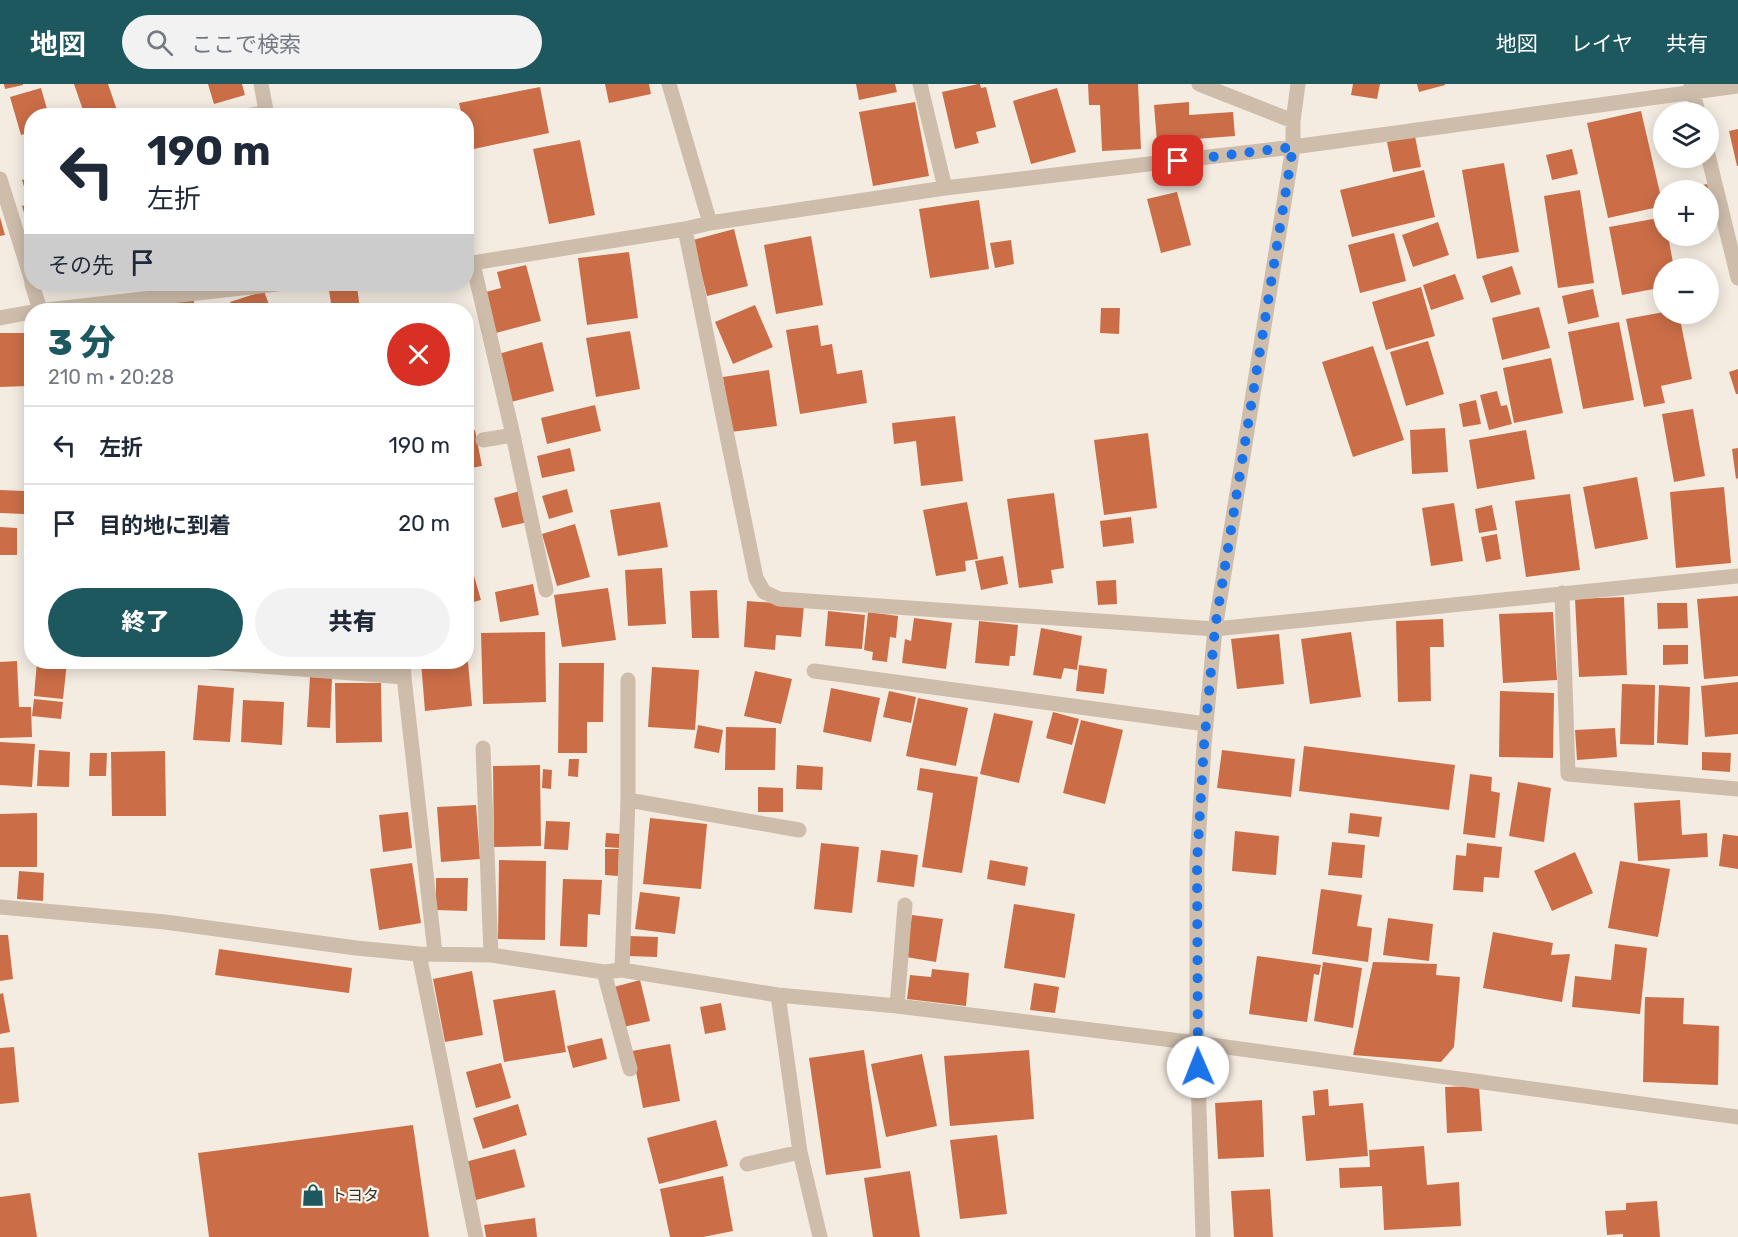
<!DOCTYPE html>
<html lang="ja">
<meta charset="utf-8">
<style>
:root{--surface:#fff;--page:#f2f2f3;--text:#1f2937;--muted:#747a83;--line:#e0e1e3;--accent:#1e585f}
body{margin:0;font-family:Rubik,"Noto Sans JP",sans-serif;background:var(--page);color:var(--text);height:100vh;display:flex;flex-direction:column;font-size:22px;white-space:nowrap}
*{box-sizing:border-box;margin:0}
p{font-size:20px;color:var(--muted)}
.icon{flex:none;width:33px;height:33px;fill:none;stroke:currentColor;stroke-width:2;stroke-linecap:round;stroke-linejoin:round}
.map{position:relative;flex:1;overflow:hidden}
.side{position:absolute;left:24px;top:219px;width:450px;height:366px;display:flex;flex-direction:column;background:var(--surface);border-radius:24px;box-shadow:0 3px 15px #0003}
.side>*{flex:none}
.banner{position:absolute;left:24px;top:24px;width:450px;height:183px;border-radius:24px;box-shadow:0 3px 15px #0003;background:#fff;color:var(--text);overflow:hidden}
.tools{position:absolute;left:1653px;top:18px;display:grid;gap:12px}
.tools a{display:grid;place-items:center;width:66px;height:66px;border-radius:50%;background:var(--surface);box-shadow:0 3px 15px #0003;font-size:30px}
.pin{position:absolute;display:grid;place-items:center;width:51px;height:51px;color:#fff;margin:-26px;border-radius:12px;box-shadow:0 3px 9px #0006}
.me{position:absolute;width:66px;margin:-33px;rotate:359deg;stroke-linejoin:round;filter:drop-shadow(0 0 4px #0008)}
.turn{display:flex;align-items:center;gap:21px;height:126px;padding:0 24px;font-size:27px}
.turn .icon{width:78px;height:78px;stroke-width:2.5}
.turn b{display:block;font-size:42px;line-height:51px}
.then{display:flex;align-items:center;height:57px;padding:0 24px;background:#0003;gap:12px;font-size:22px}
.round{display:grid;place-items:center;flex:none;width:63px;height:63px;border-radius:32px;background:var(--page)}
.head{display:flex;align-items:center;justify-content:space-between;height:102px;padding:0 24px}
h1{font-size:36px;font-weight:800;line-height:45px;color:var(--accent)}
.action{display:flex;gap:12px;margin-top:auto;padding:12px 24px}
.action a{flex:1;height:69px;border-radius:36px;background:var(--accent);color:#fff;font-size:24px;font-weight:800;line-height:69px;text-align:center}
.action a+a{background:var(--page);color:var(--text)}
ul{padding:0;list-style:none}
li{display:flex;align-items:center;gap:18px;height:78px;padding:0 24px;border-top:2px solid var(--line)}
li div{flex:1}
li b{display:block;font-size:22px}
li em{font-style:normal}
header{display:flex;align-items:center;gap:36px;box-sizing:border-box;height:84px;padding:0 30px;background:var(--accent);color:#fff}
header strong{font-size:28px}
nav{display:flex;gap:33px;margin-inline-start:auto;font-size:21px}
.search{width:420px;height:54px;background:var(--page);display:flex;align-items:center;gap:15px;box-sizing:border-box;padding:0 21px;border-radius:33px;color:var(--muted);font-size:22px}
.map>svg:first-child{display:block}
</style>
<header>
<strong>地図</strong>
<div class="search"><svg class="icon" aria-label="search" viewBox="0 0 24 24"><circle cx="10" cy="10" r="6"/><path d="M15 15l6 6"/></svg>ここで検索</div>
<nav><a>地図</a><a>レイヤ</a><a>共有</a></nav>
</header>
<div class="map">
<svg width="1738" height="1153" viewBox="0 0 1738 1153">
<rect width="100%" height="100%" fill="#f4ece1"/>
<path fill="#cb6e48" d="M4,0H23V1L5,5Z
M74,0H108L119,32H85Z
M208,0H242L245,11L214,20Z
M605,0H649L651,10L609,19Z
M856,0H895L897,8L859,16Z
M978,0H980L981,4L986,3L996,43L976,48L979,59L955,65L942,8Z
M1088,0H1138L1141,65L1102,67L1100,21H1089Z
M1353,0H1380L1377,15L1351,11Z
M1417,0H1445V1L1419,8Z
M540,3L549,49L469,66L466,53V32H462L459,19Z
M41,4L49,32H32V48L21,51L10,13Z
M1057,4L1076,68L1031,80L1013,17Z
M915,18L929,92L873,102L859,28Z
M1189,18V31L1233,28L1235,52L1157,58L1154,21Z
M1641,27L1663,122L1608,134L1587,39Z
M1738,45V82H1737L1729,47Z
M1415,52L1421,83L1393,88L1387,58Z
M580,56L595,131L549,140L533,65Z
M1572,65L1578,90L1552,96L1546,71Z
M1504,79L1519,168L1477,175L1462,86Z
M1424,86L1435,133L1352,153L1340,106Z
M32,93V145L29,146L22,122L29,120L22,96Z
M1707,100L1709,106H1694V103Z
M1580,106L1594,199L1558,204L1544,112Z
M1177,108L1191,161L1161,169L1147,115Z
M979,116L989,185L930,194L919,125Z
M0,133L5,151L0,152Z
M1664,133V152H1668L1674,184H1664V203L1622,211L1609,143Z
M1438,138L1449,171L1413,183L1402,151Z
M734,145L748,202L707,212L693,156Z
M1394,149L1406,197L1360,209L1348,161Z
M811,152L823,221L776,230L764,161Z
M1011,156L1014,180L995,184L990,159Z
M629,168L638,234L587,241L578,174Z
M526,181L541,237L496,249L486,208L501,204L497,188Z
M1512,182L1521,210L1491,219L1482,192Z
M1455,190L1464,215L1431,226L1423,201Z
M357,202L360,226H332L329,206Z
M1421,203L1435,252L1386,266L1372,218Z
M1593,205L1599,233L1568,240L1562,212Z
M264,207L271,226H233L230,218Z
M166,214H194V226H166Z
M438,221L439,226H420Z
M755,221L773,263L733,280L715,238Z
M1539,223L1550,264L1502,276L1492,234Z
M1101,224H1120L1119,250L1100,249Z
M1664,228V230H1679L1692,295L1661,302L1665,319L1644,323L1626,235Z
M1619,238L1634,316L1583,325L1568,248Z
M818,241L821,262L832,260L837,290L862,286L867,319L800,330L786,246Z
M630,247L640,305L596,313L586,254Z
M0,249H28V302L0,303Z
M1428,257L1444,310L1406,322L1390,268Z
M542,258L554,307L511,318L498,270Z
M1373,262L1404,356L1353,373L1322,278Z
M1551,274L1563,329L1514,339L1503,284Z
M1738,285V310H1736L1729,288Z
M769,286L777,342L731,348L723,293Z
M1497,307L1501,322L1507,321L1512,340L1489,346L1480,311Z
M1476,316L1481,340L1463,343L1459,320Z
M595,321L601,347L547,360L541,334Z
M1693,325L1705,392L1674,398L1662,330Z
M955,332L963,397L921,402L916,357L894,360L892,339Z
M1445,344L1448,388L1412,390L1410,346Z
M475,346L482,382L466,385V348Z
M1526,346L1535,395L1477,405L1469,356Z
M1148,349L1157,424L1104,431L1094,356Z
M570,364L575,387L542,394L537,372Z
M1738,364V394L1736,395L1732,365Z
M1637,393L1648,455L1595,465L1583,403Z
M1724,403L1731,479L1676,484L1670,408Z
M567,405L573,428L549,435L542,412Z
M0,406L25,407L24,430L0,429Z
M520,407L528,438L502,444L494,414Z
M1054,409L1064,484L1051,486L1053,499L1019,504L1007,415Z
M1570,410L1580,486L1526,493L1515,417Z
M660,418L668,463L618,472L610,426Z
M967,418L978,475L965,477L966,487L936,492L923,426Z
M1454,419L1463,477L1431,482L1422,424Z
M1492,421L1497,446L1479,449L1475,425Z
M1131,433L1134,459L1103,463L1100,437Z
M575,440L590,493L557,502L542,450Z
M0,443L17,444V471H0Z
M1497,450L1501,475L1486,478L1481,453Z
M466,464L481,516L466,520Z
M1003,472L1008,500L981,506L975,477Z
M662,484L666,540L628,542L625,486Z
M1116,496L1117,520L1098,521L1096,497Z
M533,500L539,531L500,538L495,508Z
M608,504L616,556L562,563L554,511Z
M717,506L719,554H692L690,507Z
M1738,512V592L1704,595L1697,515Z
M1624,513L1627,591L1579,593L1575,515Z
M747,517L804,521L801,553L776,551L775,566L744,563Z
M1657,519H1687L1688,544L1658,545Z
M828,527L865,531L862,565L825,562Z
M868,528L898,532L896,554L890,553L887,578L872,576L873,568L864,566Z
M1553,528L1557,596L1503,599L1499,530Z
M914,534L952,539L946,585L902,579L905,555L911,557Z
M1443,535L1444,563H1430L1431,617L1398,618L1396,537Z
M979,537L1018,541L1015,572H1010L1009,582L975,579Z
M1041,544L1082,552L1077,586L1064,584L1061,595L1033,591Z
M545,548L546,618L483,620L481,549Z
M1351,548L1361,613L1310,620L1301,555Z
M1279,550L1284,600L1237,605L1231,555Z
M1663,561H1688V580L1663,581Z
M17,577L19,623H31L32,653L0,654V578Z
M37,578H67L63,615L34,612Z
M421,578H468L472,622L425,627Z
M559,579H604L603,638H587V669H558Z
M1079,581L1107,585L1104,610L1076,607Z
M652,583L699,586L695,646L648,643Z
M755,587L792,595L781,640L744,632Z
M310,593L332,594L330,644L307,643Z
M1738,598V650L1705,653L1701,602Z
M335,599H381L382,658L336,659Z
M1622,600L1655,601L1654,661L1620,660Z
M198,601L234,604L230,658L193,656Z
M1659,601L1690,603L1688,661L1657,659Z
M831,604L880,614L871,658L823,648Z
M889,607L916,613L911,639L883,633Z
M1500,607L1554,609L1553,674L1499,673Z
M918,614L968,624L956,682L906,672Z
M34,615L63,618L61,635L32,632Z
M243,616L284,618L282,661L241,658Z
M1053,628L1079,635L1072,661L1046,654Z
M994,629L1033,637L1019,699L980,690Z
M1081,636L1123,646L1105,720L1063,709Z
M698,641L723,646L719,669L694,664Z
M726,643L776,644L775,686H725Z
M1615,644L1617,673L1577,676L1575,646Z
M0,658L35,660L32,703L0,701Z
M1304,662L1455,681L1449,726L1299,707Z
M39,666L70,668L69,703L37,702Z
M1222,666L1295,675L1291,713L1217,704Z
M165,667L166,732H112L111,668Z
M1702,668L1731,669L1730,688L1702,686Z
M90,669H107L106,692H89Z
M569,675H579L578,693L568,692Z
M540,681L541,762L494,763L493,682Z
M797,681L823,683L822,706L796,705Z
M920,684L978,693L962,789L922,783L933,709L917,706Z
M543,685L552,686L551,705L542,704Z
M1470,690L1492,693L1491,707L1500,709L1495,754L1463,750Z
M1518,698L1551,704L1544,758L1509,752Z
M758,703L783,704V728H758Z
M1680,716L1682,751L1707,749L1708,773L1638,777L1634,719Z
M476,721L480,775L441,778L437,723Z
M408,728L412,764L383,768L379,731Z
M37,729V783H0V730Z
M1350,729L1382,733L1379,753L1348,749Z
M650,734L707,740L701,805L643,800Z
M546,737L570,738L568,766L544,765Z
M1235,747L1279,752L1276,791L1232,787Z
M606,749L620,750L619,764L605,763Z
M1723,750L1738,752V785L1719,782Z
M1332,758L1365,761L1362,794L1328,791Z
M821,759L859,763L852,829L814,825Z
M1467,759L1502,763L1499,794L1484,793L1483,808L1453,806L1456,771L1466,772Z
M605,765H619L618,792L605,791Z
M881,766L918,771L914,803L877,798Z
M1575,768L1593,809L1552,827L1534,787Z
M499,776L546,777L545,856L498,855Z
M990,776L1028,783L1025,802L987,795Z
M1620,777L1670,785L1658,853L1608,844Z
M412,779L421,839L379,846L370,785Z
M19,787L44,789L43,817L17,815Z
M436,794H468L467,827L436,826Z
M563,795L602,796L600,831L588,830L587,863L560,862Z
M1321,805L1362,811L1357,842L1372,844L1368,878L1312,870Z
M640,808L680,813L675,850L635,845Z
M1014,820L1075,830L1065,894L1004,884Z
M912,831L943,835L936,878L906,873Z
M1388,834L1433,840L1429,877L1383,871Z
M1493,848L1553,859L1551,871L1570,870L1562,918L1483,904Z
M0,851H8L13,895L0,897Z
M629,852L658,853L657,873L628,872Z
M1615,860L1647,864L1640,930L1572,923L1575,892L1611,896Z
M219,865L352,884L349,909L215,891Z
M1257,872L1321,881L1319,891L1314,890L1307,938L1249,930Z
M1323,878L1362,884L1353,944L1314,937Z
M1373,878L1437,880L1436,891L1460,893L1454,963L1441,978L1353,971Z
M932,885L969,889L966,922L907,915L910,891L931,893Z
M472,887L483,951L445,958L433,895Z
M640,896L650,937L623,943L614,903Z
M1034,899L1059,903L1055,929L1030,926Z
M555,906L566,968L504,978L493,916Z
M3,909L10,948L0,950V910Z
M1645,913L1684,914L1683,940L1719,942L1718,1001L1643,998Z
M721,919L726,946L705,950L700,923Z
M602,954L607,975L573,984L567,962Z
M670,960L680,1017L643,1024L632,967Z
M14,963L19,1018L0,1020V964Z
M864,966L881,1084L826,1091L809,974Z
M1029,966L1034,1035L950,1042L944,972Z
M922,970L937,1042L886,1053L871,980Z
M501,979L511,1014L476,1024L466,988Z
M1479,1002L1482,1047L1447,1049L1445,1003Z
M1328,1005L1329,1022L1363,1019L1368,1072L1306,1077L1302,1032L1315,1031L1313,1007Z
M1262,1016L1264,1073L1218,1075L1215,1019Z
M518,1020L527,1051L483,1065L473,1034Z
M716,1036L728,1082L659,1100L647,1054Z
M413,1041L429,1153H209L198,1069Z
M997,1051L1007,1130L960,1135L950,1056Z
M1424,1062L1427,1101L1459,1098L1461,1142L1384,1146L1382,1102L1340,1104L1339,1084L1370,1083L1369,1066Z
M515,1065L525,1103L476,1116L465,1078Z
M910,1087L920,1153H873L864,1094Z
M723,1092L733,1147L703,1153H670L660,1105Z
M1270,1105L1273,1153H1234L1231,1107Z
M30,1109L37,1153H0V1113Z
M1657,1117L1660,1153H1623V1150L1607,1151L1605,1127L1626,1126V1119Z
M535,1134L537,1153H486L484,1141Z"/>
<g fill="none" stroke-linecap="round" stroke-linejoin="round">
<path stroke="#cebdab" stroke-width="15" d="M261,0L267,32
M669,0L710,139
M920,0L945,104
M1199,0L1293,37
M1691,0L1698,28
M247,32L266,28
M1708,71L1738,194
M0,95L32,197
M685,145L756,494L764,508L779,515L1215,545L1738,492
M466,180L685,145L710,139L945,104L1293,63L1738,2
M473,180L513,351L546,506
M32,200L40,226
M46,226L277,200
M0,234L32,228
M483,356L513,351
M1562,509L1568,690L1738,705
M210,578L404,593L435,869
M403,578L404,593
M814,587L1206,640
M483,664L491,871
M628,716L799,746
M0,823L165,838L356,864L419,870L491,871L604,888L622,886L778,911L897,922L1197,959L1738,1033
M419,870L476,1153
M622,886L628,716V596
M604,888L630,985
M778,911L800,1068L820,1153
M897,922L905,821
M747,1080L800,1068
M1203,1153L1197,959V778L1204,661L1215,545L1293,63V37L1298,0"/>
</g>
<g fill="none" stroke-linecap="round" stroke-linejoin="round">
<path stroke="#1a73e8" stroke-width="10" stroke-dasharray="0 18" d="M1178,77L1293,63L1215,544L1204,661L1197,778L1198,983"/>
</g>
<defs>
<g id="shop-bare" transform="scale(1.8)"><path d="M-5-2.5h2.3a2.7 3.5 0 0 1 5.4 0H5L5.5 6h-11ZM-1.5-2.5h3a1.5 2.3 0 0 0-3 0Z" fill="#1e585f" stroke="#fbf6ee" stroke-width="2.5" paint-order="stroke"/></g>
</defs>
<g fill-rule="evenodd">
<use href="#shop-bare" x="313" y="1111"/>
</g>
<g text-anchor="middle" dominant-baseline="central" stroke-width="4.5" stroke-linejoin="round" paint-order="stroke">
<g font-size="16" fill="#3b312b" stroke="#fbf6ee" text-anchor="start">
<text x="331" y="1111">トヨタ</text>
</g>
</g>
</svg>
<div class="tools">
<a><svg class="icon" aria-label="layers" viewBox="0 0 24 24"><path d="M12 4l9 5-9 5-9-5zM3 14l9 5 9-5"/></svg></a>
<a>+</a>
<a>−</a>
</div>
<div class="pin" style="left:1178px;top:77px;background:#d93025"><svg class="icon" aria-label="arrive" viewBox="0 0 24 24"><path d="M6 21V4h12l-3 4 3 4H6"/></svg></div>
<svg class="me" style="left:1198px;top:983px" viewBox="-20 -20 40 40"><circle r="19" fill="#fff"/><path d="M0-13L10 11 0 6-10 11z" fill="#1a73e8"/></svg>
<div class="banner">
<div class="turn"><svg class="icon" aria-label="left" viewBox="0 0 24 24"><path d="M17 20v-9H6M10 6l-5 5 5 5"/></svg><div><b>190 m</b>左折</div></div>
<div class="then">その先<svg class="icon" aria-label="arrive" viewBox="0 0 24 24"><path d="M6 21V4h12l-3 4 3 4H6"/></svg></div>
</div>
<section class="side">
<div class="head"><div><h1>3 分</h1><p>210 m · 20:28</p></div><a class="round" style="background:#d93025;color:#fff"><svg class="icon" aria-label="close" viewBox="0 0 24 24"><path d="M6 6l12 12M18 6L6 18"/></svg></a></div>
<ul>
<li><svg class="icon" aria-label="left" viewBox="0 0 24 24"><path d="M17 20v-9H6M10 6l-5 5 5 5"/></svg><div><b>左折</b></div><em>190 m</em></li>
<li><svg class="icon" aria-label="arrive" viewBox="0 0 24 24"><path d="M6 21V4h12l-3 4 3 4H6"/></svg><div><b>目的地に到着</b></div><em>20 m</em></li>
</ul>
<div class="action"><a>終了</a><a>共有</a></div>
</section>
</div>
